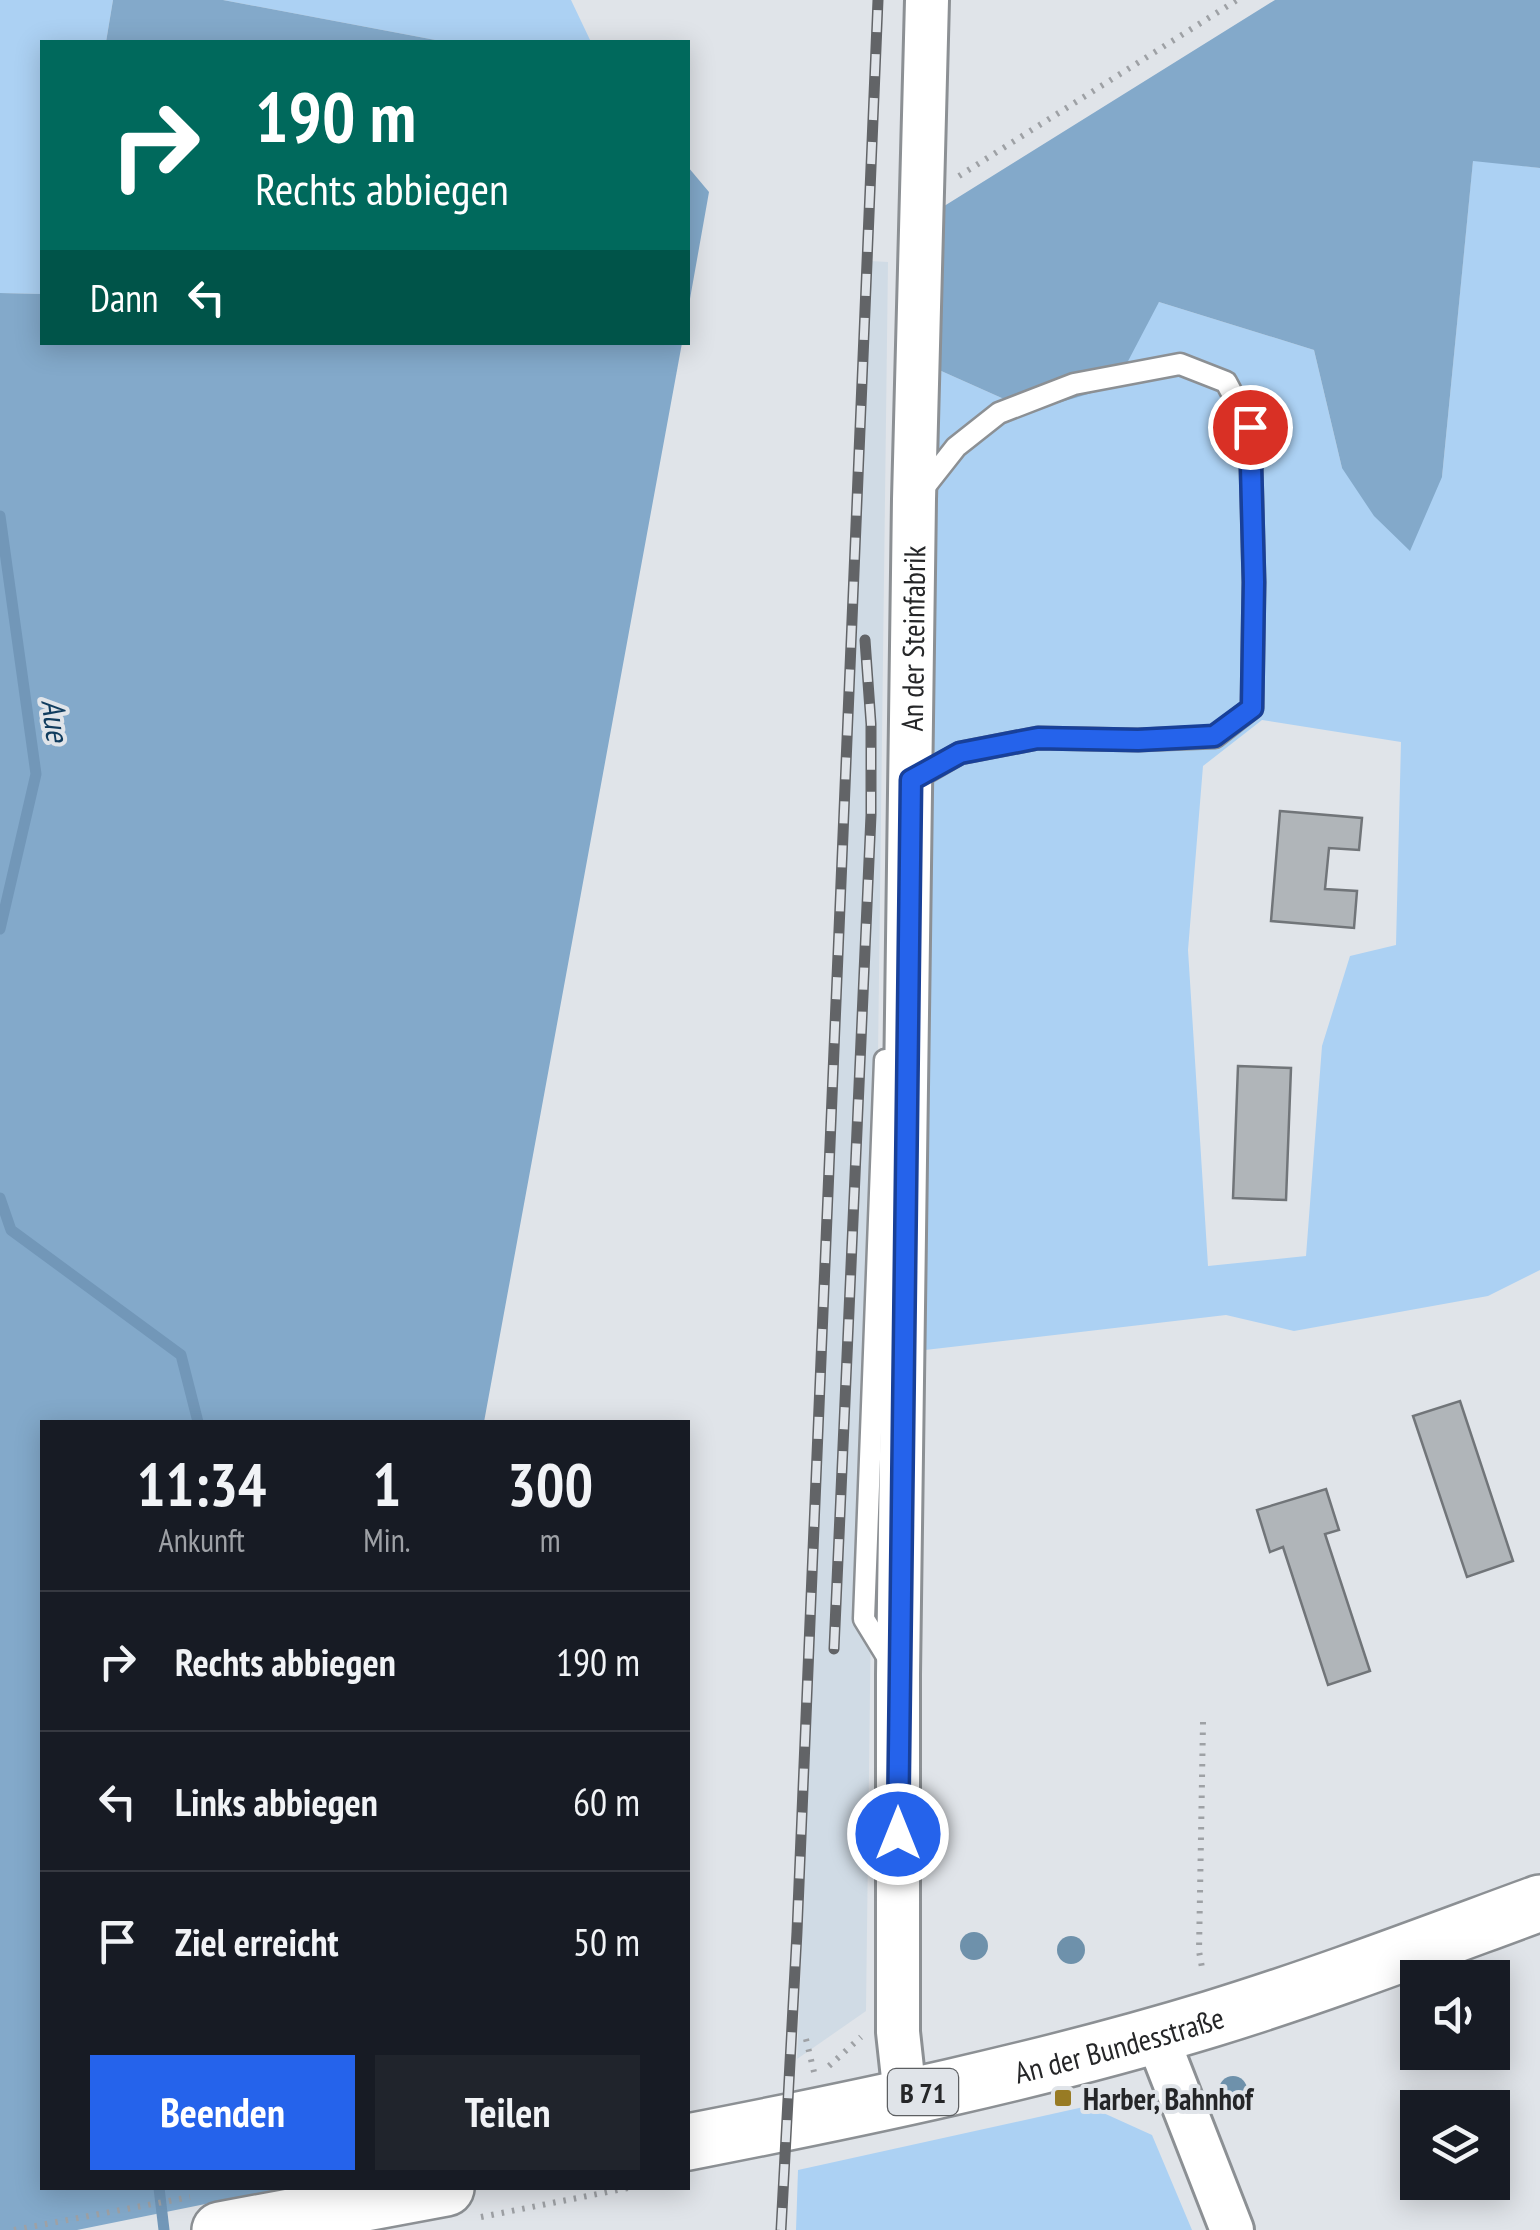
<!DOCTYPE html>
<html lang="de">
<meta charset="utf-8">
<style>
:root{--surface:#171b24;--page:#20242c;--text:#f1f3f6;--muted:#9ea1a6;--line:#363941;--accent:#2563eb}
body{margin:0;font-family:"PT Sans Narrow",sans-serif;background:var(--page);color:var(--text);height:100vh;display:flex;flex-direction:column;font-size:38px;white-space:nowrap}
*{box-sizing:border-box;margin:0}
p{font-size:32px;color:var(--muted)}
.icon{flex:none;width:55px;height:55px;fill:none;stroke:currentColor;stroke-width:2;stroke-linecap:round;stroke-linejoin:round}
.map{position:relative;flex:1;overflow:hidden}
.details{position:absolute;left:40px;top:1420px;width:650px;height:770px;display:flex;flex-direction:column;background:var(--surface);border-radius:0px;box-shadow:0 5px 25px #0003}
.details>*{flex:none}
.top-card{position:absolute;left:40px;top:40px;width:650px;height:305px;border-radius:0px;box-shadow:0 5px 25px #0003;background:#00695c;color:#fff;overflow:hidden}
.controls{position:absolute;left:1400px;top:1960px;display:grid;gap:20px}
.controls a{display:grid;place-items:center;width:110px;height:110px;border-radius:0px;background:var(--surface);box-shadow:0 5px 25px #0003;font-size:50px}
.pin{position:absolute;display:grid;place-items:center;width:85px;height:85px;color:#fff;margin:-42px;border:5px solid #fff;border-radius:50%;box-shadow:0 2px 10px #0007}
.me{position:absolute;width:110px;margin:-55px;rotate:0deg;stroke-linejoin:round;filter:drop-shadow(0 0 8px #0008)}
.turn{display:flex;align-items:center;gap:35px;height:210px;padding:0 50px;font-size:45px}
.turn .icon{width:130px;height:130px;stroke-width:2.5}
.turn b{display:block;font-size:70px;line-height:85px}
.then{display:flex;align-items:center;height:95px;padding:0 50px;background:#0003;gap:20px;font-size:38px}
.eta{display:flex;justify-content:space-evenly;align-items:center;height:170px;text-align:center}
.eta b{font-size:60px;font-weight:600;line-height:70px}
.button{display:flex;gap:20px;margin-top:auto;padding:20px 50px}
.button a{flex:1;height:115px;border-radius:0px;background:var(--accent);color:#fff;font-size:40px;font-weight:600;line-height:115px;text-align:center}
.button a+a{background:var(--page);color:var(--text)}
ul{padding:0;list-style:none}
li{display:flex;align-items:center;gap:30px;height:140px;padding:0 50px;border-top:2px solid var(--line)}
li div{flex:1}
li b{display:block;font-size:38px}
li em{font-style:normal}
.map>svg:first-child{display:block}
</style>
<div class="map">
<svg width="1540" height="2230" viewBox="0 0 1540 2230">
<rect width="100%" height="100%" fill="#e0e4e9"/>
<path fill="#d0dbe5" d="M870,261L888,262L866,2011L797,2059Z"/>
<path fill="#acd1f3" fill-rule="evenodd" d="M0,0H113L106,42H42V294L0,293Z
M223,0H571L591,42H446Z
M1473,160L1540,168V1270L1488,1296L1294,1331L1226,1315L925,1350L939,370L1031,411L1159,302L1314,350L1342,468L1442,477ZM1262,720L1401,742L1396,945L1350,956L1322,1046L1306,1256L1208,1266L1188,950L1203,766Z
M1088,2106L1152,2135L1192,2230H796L798,2170Z"/>
<path fill="#83a9ca" d="M113,0H223L446,42H106Z
M1275,0H1540V168L1473,161L1442,477L1410,551L1374,516L1342,468L1314,350L1159,302L1115,386L1031,411L939,370L941,208Z
M688,167L709,192L688,310Z
M0,293L42,294V342L682,343L484,1422H42V2188H285L77,2230H0Z"/>
<g fill="none" stroke-linecap="round" stroke-linejoin="round">
<path stroke="#7297b8" stroke-width="11" d="M0,516L36,774L0,929
M0,1198L11,1230L181,1355L198,1422
M159,2188L164,2230"/>
</g>
<path fill="#b0b5b9" stroke="#717579" stroke-width="2.5" d="M1280,811L1362,818L1359,850L1329,848L1325,889L1357,891L1354,928L1271,921Z
M1238,1066L1291,1068L1286,1200L1233,1198Z
M1460,1401L1513,1561L1467,1577L1413,1416Z
M1326,1489L1339,1530L1325,1534L1370,1671L1328,1685L1283,1547L1270,1552L1257,1510Z"/>
<g fill="none" stroke-linecap="round" stroke-linejoin="round">
<g stroke="#8c9094" stroke-width="25">
<path id="lane" d="M910,782L960,753L1038,738L1138,740L1215,737L1252,708L1254,582L1250,427L1226,382L1180,364L1074,384L999,413L956,447L919,494
M885,1060L864,1619L891,1663"/>
</g>
<g stroke="#8c9094" stroke-width="48">
<g id="street">
<path d="M1156,2035L1232,2230"/>
<path id="s1" d="M905,2096L898,2032V1675L914,499L927,0"/>
</g>
</g>
<g stroke="#8c9094" stroke-width="60">
<g id="primary">
<path id="s2" d="M688,2142C863,2108 1040,2071 1211,2019C1322,1985 1431,1943 1540,1903"/>
<path d="M220,2230L446,2188"/>
</g>
</g>
<path stroke="#9ea1a5" stroke-width="6" stroke-dasharray="2.5 8" stroke-linecap="butt" d="M959,176L1237,0
M1203,1722L1199,1951L1203,1973
M806,2039L814,2072
M829,2066L861,2037
M1114,2095L1143,2108
M481,2217L628,2188
M14,2230L190,2197"/>
<use href="#lane" stroke="#fff" stroke-width="20"/>
<use href="#street" stroke="#fff" stroke-width="42"/>
<use href="#primary" stroke="#fff" stroke-width="55"/>
<g stroke="#626467" stroke-width="11">
<path id="rail" d="M834,1649L871,815V724L865,640
M781,2230L797,1932L878,0"/>
</g>
<use href="#rail" stroke="#e0e4e9" stroke-width="8" stroke-dasharray="22" stroke-linecap="butt"/>
</g>
<g fill="#6e91ab">
<circle cx="974" cy="1946" r="14"/>
<circle cx="1071" cy="1950" r="14"/>
<circle cx="1233" cy="2090" r="14"/>
</g>
<g fill="none" stroke-linecap="round" stroke-linejoin="round">
<g stroke="#184099" stroke-width="25">
<path id="route" d="M898,1834L911,780L960,753L1038,738L1138,740L1214,736L1252,708L1254,582L1250,427"/>
</g>
<use href="#route" stroke="#2563eb" stroke-width="18"/>
</g>
<rect fill="#987b24" stroke="#e0e4e9" stroke-width="4" x="1053" y="2088" width="20" height="20" rx="5"/>
<g text-anchor="middle" dominant-baseline="central" stroke-width="8" stroke-linejoin="round" paint-order="stroke">
<rect fill="#e0e4e9" stroke="#5d5f62" stroke-width="2.5" x="888" y="2069" width="70" height="46" rx="8"/>
<g font-size="28" font-weight="bold" fill="#252628">
<text x="923" y="2092">B 71</text>
</g>
<g font-size="30" fill="#252628" stroke="#e0e4e9">
<text stroke="none"><textPath href="#s1" startOffset="1458">An der Steinfabrik</textPath></text>
<text stroke="none"><textPath href="#s2" startOffset="442">An der Bundesstraße</textPath></text>
</g>
<g font-size="30" font-weight="bold" fill="#252628" stroke="#e0e4e9" text-anchor="start">
<text x="1083" y="2098">Harber, Bahnhof</text>
</g>
<g font-size="32" font-style="italic" fill="#103c5e" stroke="#e0e4e9">
<text transform="translate(56 720) rotate(82)">Aue</text>
</g>
</g>
</svg>
<div class="controls">
<a><svg class="icon" aria-label="sound" viewBox="0 0 24 24"><path d="M4 9h4l5-4v14l-5-4H4zM17 9q2 3 0 6"/></svg></a>
<a><svg class="icon" aria-label="layers" viewBox="0 0 24 24"><path d="M12 4l9 5-9 5-9-5zM3 14l9 5 9-5"/></svg></a>
</div>
<div class="pin" style="left:1250px;top:427px;background:#d93025"><svg class="icon" aria-label="arrive" viewBox="0 0 24 24"><path d="M6 21V4h12l-3 4 3 4H6"/></svg></div>
<svg class="me" style="left:898px;top:1834px" viewBox="-20 -20 40 40"><circle r="17" fill="#2563eb" stroke="#fff" stroke-width="3"/><path d="M0-11L8 9 0 5-8 9z" fill="#fff"/></svg>
<div class="top-card">
<div class="turn"><svg class="icon" aria-label="right" viewBox="0 0 24 24"><path d="M7 20v-9h11M14 6l5 5-5 5"/></svg><div><b>190 m</b>Rechts abbiegen</div></div>
<div class="then">Dann<svg class="icon" aria-label="left" viewBox="0 0 24 24"><path d="M17 20v-9H6M10 6l-5 5 5 5"/></svg></div>
</div>
<section class="details">
<div class="eta">
<div><b>11:34</b><p>Ankunft</p></div>
<div><b>1</b><p>Min.</p></div>
<div><b>300</b><p>m</p></div>
</div>
<ul>
<li><svg class="icon" aria-label="right" viewBox="0 0 24 24"><path d="M7 20v-9h11M14 6l5 5-5 5"/></svg><div><b>Rechts abbiegen</b></div><em>190 m</em></li>
<li><svg class="icon" aria-label="left" viewBox="0 0 24 24"><path d="M17 20v-9H6M10 6l-5 5 5 5"/></svg><div><b>Links abbiegen</b></div><em>60 m</em></li>
<li><svg class="icon" aria-label="arrive" viewBox="0 0 24 24"><path d="M6 21V4h12l-3 4 3 4H6"/></svg><div><b>Ziel erreicht</b></div><em>50 m</em></li>
</ul>
<div class="button"><a>Beenden</a><a>Teilen</a></div>
</section>
</div>
